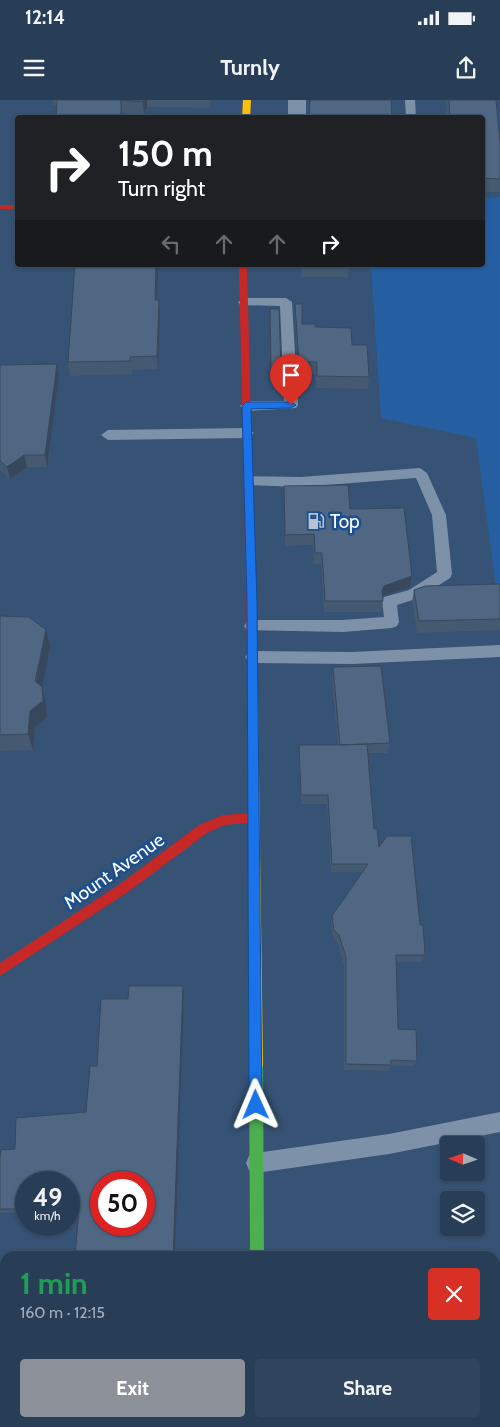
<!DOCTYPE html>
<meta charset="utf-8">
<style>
:root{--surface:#283e57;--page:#30455d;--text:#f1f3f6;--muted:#a5aeba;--line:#44576d;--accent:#8c9099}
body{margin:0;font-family:Cabin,sans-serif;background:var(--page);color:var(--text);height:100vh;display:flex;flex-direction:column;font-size:19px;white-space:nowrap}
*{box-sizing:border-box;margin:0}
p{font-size:16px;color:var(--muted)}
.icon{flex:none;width:28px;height:28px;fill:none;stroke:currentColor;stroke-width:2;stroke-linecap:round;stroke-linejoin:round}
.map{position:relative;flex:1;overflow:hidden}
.panel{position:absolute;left:0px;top:1151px;width:500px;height:176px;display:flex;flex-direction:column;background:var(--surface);border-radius:15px 15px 0 0;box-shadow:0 1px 4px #0004,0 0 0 1px var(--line)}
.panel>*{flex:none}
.banner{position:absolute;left:15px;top:15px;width:470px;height:152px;border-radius:5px;box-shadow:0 1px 4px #0004,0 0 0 1px var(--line);background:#202124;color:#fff;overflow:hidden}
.needle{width:32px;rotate:272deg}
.fabs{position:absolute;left:440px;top:1036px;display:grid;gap:10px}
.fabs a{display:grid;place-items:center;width:45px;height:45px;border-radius:5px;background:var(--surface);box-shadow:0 1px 4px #0004,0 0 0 1px var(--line);font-size:25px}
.speed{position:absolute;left:15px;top:1071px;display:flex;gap:10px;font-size:25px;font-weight:700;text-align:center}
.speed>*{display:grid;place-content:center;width:65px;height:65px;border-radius:50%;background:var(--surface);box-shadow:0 1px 4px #0004,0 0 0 1px var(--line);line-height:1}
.speed small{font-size:12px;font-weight:400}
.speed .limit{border:8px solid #d22;background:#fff;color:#111}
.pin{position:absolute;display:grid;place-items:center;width:42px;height:42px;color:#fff;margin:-51px -21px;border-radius:50% 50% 50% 0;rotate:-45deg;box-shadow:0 0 5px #0007}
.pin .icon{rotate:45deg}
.me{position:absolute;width:55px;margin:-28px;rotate:359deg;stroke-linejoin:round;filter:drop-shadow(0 0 4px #0008)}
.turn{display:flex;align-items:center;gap:18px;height:105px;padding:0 20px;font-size:22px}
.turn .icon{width:65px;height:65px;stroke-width:2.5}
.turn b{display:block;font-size:35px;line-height:42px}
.lanes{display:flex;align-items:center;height:48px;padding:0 20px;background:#0003;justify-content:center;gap:25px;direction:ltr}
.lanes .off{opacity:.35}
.round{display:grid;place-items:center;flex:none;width:52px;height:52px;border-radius:5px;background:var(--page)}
.overview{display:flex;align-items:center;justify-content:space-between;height:85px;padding:0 20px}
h1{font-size:30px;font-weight:800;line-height:38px;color:#1e9e55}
.action{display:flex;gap:10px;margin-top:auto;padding:10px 20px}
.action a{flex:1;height:58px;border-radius:5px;background:var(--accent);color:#fff;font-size:20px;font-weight:800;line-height:58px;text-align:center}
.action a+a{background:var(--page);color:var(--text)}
.status{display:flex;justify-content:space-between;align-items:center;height:35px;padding:0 25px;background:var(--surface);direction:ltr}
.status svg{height:14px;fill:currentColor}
header{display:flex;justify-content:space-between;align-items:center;height:65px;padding:0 20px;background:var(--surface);font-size:22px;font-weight:800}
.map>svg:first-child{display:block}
</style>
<div class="status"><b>12:14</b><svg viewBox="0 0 49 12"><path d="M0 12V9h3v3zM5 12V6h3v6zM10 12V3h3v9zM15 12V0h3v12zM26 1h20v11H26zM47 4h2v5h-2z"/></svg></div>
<header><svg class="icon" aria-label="menu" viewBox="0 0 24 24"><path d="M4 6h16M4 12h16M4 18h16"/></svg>Turnly<svg class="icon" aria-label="share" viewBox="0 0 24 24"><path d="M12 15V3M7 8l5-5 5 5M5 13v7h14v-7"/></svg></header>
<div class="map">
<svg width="500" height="1327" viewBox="0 0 500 1327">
<rect width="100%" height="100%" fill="#365274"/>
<path fill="#265fa1" d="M500,97V518L476,338L381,318L371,165H482L483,99Z"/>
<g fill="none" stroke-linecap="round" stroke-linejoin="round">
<path fill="#7d92a8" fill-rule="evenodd" d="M405,0H415L416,18H406Z
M244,198H286L292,202L298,305L296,308L247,311L240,306L247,301H284L280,206L240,205L238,202Z
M247,328L254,333L247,338L108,340L101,335L108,330Z
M420,368L427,373L446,415L452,474L450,478L419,498L397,505L399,522L397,526L392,528L343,532L247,530L244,526L247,522L252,520H343L384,517L382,501L384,497L409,490L437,472L432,415L416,378L301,387L250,385L243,380L245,376L301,377Z
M500,545V557L352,564L253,563L248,561L245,557L248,553L253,551L352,552Z
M500,1012V1032L389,1054L256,1073L249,1070L246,1063L249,1056L256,1053L389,1034Z"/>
<path fill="#7d92a8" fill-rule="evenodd" d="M288,0H306V18H288Z"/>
<path fill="#4caf50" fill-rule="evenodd" d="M256,958L261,960L263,965L264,1156H250L249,965L251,960Z"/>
<path fill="#ffc107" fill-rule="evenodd" d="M243,0H251L250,18H242Z
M253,593L257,594L258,597L263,965L261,970L256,972L251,970L249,965L248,597L249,594Z
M249,1322H265V1327H249Z"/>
<path fill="#c62828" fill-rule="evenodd" d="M0,105H18V109H0Z
M239,165H247L258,597L257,600H249L248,597Z
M253,713L257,714L259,718L257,722L224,725L207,733L128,792L0,876V863L120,784L199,725L223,715Z"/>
</g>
<path fill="#455971" d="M52,0H211L210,8L147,7L144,15L122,13V18H56V5H53Z
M446,0H496L500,42V92H482V18H447Z
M301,165H349L348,177H301Z
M156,200H159L160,214L158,269L132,270V274L70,276L68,262Z
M295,204L302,224L315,227L352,245L369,277L368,289L316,288V274H298L295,216Z
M270,216L281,267V274H271Z
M57,264L59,276L47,367H27L10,379L0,370V265Z
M284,386L350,409L410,487L382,496L383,501L381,512H324L321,464H314L313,445L285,446Z
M500,486V530L417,533L412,502L414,490Z
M0,516L50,547L42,588L46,604L47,617L35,627L33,650L0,651Z
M333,567L390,643L388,653H368L374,729L379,747L420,825L425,855L422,862H396L398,929L417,961L414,966H391L389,971L344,970V865L338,843L333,838L331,823L332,816L363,772H331L327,704H301L299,654V645H338L332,577Z
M184,893L175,1156H75L79,1113H69V1082H26V1113H0V1058L15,1049L86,1012L97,966L128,899Z"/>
<path fill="#38485c" d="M121,0L122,13V18H121Z
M144,0H147V7L144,15L143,2Z
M156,165H158L156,214L155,200Z
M159,200L160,214L158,269L157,256Z
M57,264L59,276L47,367L45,355Z
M24,355L27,367L10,379L7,367Z
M412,476L410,487L382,496V491L384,486Z
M46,530L50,547L42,588L46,604L47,617L35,627L33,650L28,634L30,611Z
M183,886L184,893L175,1156H173Z"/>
<path fill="#506783" stroke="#38485c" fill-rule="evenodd" d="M57,0H144L143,2L121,0V18H56Z
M310,0H391L392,18H309Z
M449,0H496L500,42V79L482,78V18H450Z
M75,165H156L155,200H159L157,256L130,257V261L68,262Z
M302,165H349V166Z
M295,204H302V224H315V227L351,228L352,245H367L369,277L317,276V262H299Z
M270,209H279L281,267H271Z
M57,264L45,355H24L7,367L0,361V265Z
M348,385L350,409L404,408L412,476L384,486L382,491L383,501H325L322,453H315L314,434L285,435L284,386Z
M500,484V519L419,521L414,490L425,486Z
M0,516L29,517L46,530L35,581L42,587L43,601L30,611L28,634L0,635Z
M381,566L390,643L340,645L367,644L374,729H377L379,747L387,736H411L420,825H423L425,855H396L398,929L416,930L417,961L391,960V965L346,964V857L339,835L334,830L332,816L368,764H332L328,695H301L299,645H340L333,567Z
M129,886H183L173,1156H75L79,1109H69V1082H26V1109H0V1058L1,1050L15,1049L16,1018L86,1012L90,966H97L101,899H128ZM101,1082H144V1125H101Z
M0,1232H5V1304H0Z
M62,1322H167V1327H62Z"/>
<path fill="#1a73e8" stroke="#114b97" d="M246,302H291L296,305L291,308L251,309L257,503L262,1005L261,1010L256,1012L251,1010L249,1005L247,503L242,306Z"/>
<defs>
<g id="fuel-bare" transform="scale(1.35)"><path d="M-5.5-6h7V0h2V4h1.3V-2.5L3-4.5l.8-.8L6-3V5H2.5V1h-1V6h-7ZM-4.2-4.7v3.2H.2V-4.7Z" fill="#b9c2ce" stroke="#1b4f8f" stroke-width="2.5" paint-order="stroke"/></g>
</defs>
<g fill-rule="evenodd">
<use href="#fuel-bare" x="316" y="421"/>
</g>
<g text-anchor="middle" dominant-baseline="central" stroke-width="5" stroke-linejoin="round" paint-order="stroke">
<g font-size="19" fill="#fff" stroke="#1b4f8f" text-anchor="start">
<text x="330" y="421">Top</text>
</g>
<g font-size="19" fill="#fff" stroke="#1b4f8f">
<text transform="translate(114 771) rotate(-35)">Mount Avenue</text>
</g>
</g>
</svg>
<div class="fabs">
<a><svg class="needle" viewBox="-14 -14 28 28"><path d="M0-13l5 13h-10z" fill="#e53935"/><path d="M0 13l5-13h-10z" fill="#a5aeba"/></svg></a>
<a><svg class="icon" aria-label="layers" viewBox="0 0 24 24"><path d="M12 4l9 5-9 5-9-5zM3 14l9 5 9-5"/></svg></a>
</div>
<div class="speed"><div>49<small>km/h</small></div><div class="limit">50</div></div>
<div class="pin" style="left:291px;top:305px;background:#d93025"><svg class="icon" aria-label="arrive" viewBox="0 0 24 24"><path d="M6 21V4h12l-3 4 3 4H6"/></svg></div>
<svg class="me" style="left:256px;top:1005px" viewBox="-20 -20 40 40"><path d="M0-17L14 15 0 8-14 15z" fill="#1a73e8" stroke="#fff" stroke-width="4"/></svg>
<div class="banner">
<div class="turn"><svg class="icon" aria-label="right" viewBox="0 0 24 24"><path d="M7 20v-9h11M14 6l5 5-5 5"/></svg><div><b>150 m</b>Turn right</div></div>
<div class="lanes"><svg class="icon off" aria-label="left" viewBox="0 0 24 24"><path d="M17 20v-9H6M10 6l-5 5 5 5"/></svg><svg class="icon off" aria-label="ahead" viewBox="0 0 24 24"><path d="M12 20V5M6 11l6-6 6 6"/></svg><svg class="icon off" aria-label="ahead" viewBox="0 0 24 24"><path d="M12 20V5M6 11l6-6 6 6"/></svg><svg class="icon" aria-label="right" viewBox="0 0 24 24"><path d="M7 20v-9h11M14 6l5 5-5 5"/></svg></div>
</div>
<section class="panel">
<div class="overview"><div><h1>1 min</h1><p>160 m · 12:15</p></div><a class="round" style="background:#d93025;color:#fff"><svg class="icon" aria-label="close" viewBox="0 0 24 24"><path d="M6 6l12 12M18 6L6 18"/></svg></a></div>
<div class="action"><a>Exit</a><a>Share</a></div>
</section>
</div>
